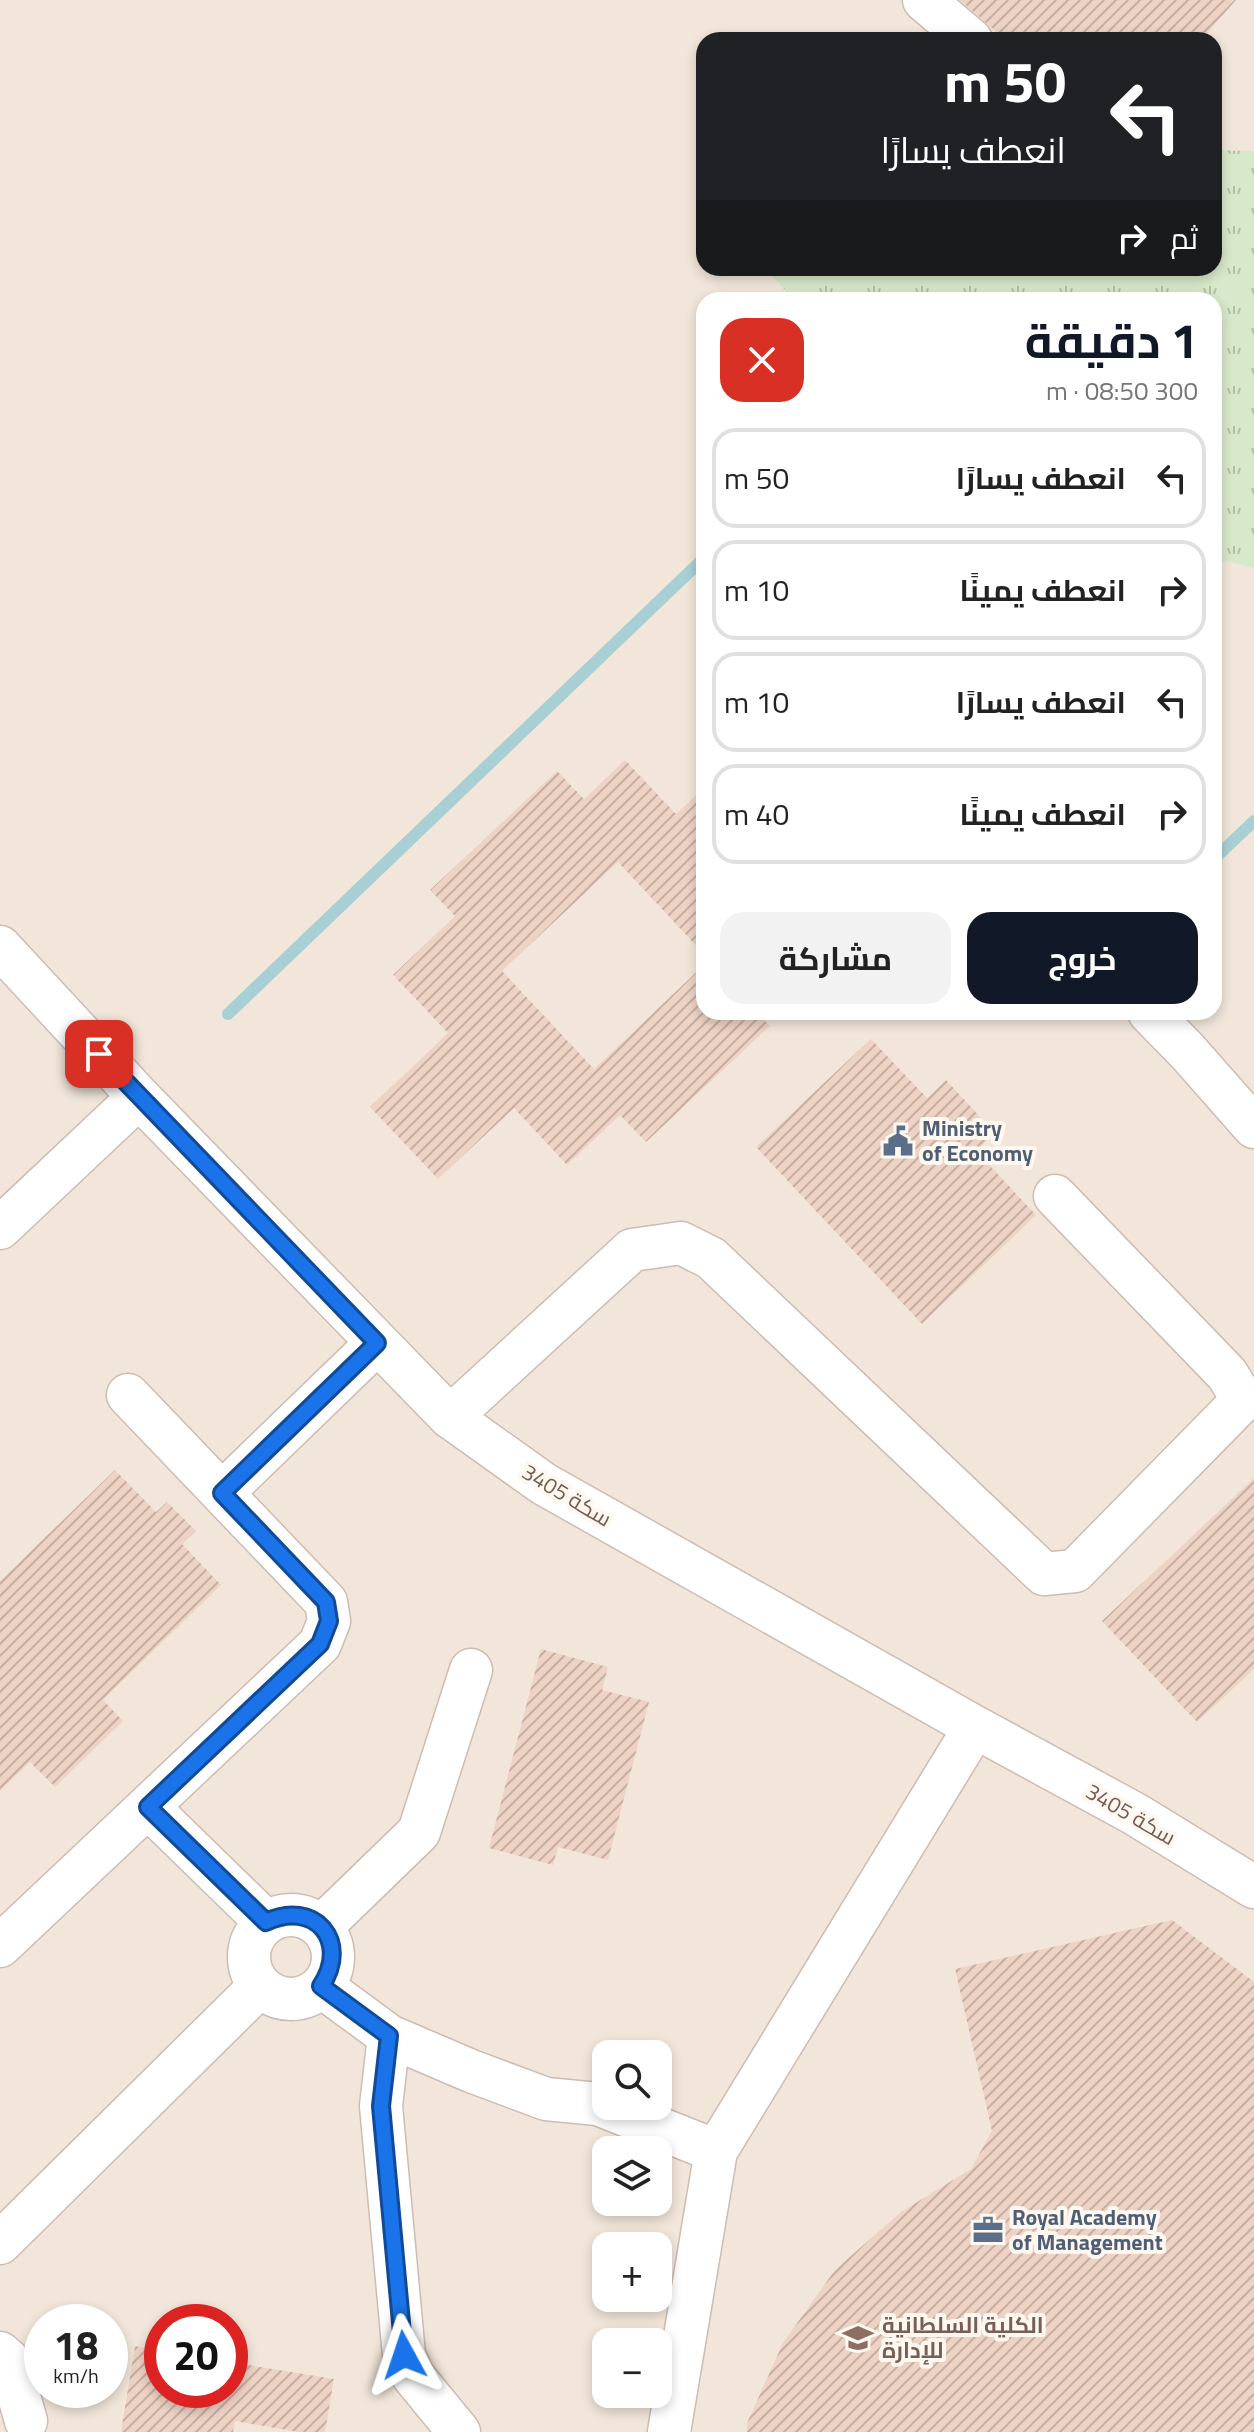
<!DOCTYPE html>
<html lang="ar">
<meta charset="utf-8">
<style>
:root{--surface:#fff;--page:#f2f2f2;--text:#222;--muted:#767676;--line:#e0e0e0;--accent:#111827}
body{margin:0;font-family:"Titillium Web",Cairo,sans-serif;background:var(--page);color:var(--text);direction:rtl;height:100vh;display:flex;flex-direction:column;font-size:30px;white-space:nowrap}
*{box-sizing:border-box;margin:0}
p{font-size:26px;color:var(--muted)}
.icon{flex:none;width:44px;height:44px;fill:none;stroke:currentColor;stroke-width:2;stroke-linecap:round;stroke-linejoin:round}
.map{position:relative;flex:1;overflow:hidden;direction:ltr}
.sheet{position:absolute;left:696px;top:292px;width:526px;height:728px;display:flex;flex-direction:column;background:var(--surface);border-radius:24px;box-shadow:0 4px 12px #0003;direction:rtl}
.sheet>*{flex:none}
.hud{position:absolute;left:696px;top:32px;width:526px;height:244px;border-radius:24px;box-shadow:0 4px 12px #0003;direction:rtl;background:#202124;color:#fff;overflow:hidden}
.buttons{position:absolute;left:592px;top:2040px;display:grid;gap:16px}
.buttons a{display:grid;place-items:center;width:80px;height:80px;border-radius:16px;background:var(--surface);box-shadow:0 4px 12px #0003;font-size:40px}
.speed{position:absolute;left:24px;top:2304px;display:flex;gap:16px;font-size:40px;font-weight:700;text-align:center}
.speed>*{display:grid;place-content:center;width:104px;height:104px;border-radius:50%;background:var(--surface);box-shadow:0 4px 12px #0003;line-height:1}
.speed small{font-size:20px;font-weight:400}
.speed .limit{border:12px solid #d22;background:#fff;color:#111}
.pin{position:absolute;display:grid;place-items:center;width:68px;height:68px;color:#fff;margin:-34px;border-radius:16px;box-shadow:0 4px 12px #0006}
.me{position:absolute;width:88px;margin:-44px;rotate:355deg;stroke-linejoin:round;filter:drop-shadow(0 0 6px #0008)}
.turn{display:flex;align-items:center;gap:28px;height:168px;padding:0 24px;font-size:36px}
.turn .icon{width:104px;height:104px;stroke-width:2.5}
.turn b{display:block;font-size:56px;line-height:68px}
.then{display:flex;align-items:center;height:76px;padding:0 24px;background:#0003;gap:16px;font-size:30px}
.round{display:grid;place-items:center;flex:none;width:84px;height:84px;border-radius:24px;background:var(--page)}
.overview{display:flex;align-items:center;justify-content:space-between;height:136px;padding:0 24px}
h1{font-size:48px;font-weight:700;line-height:60px;color:var(--accent)}
.cta{display:flex;gap:16px;margin-top:auto;padding:16px 24px}
.cta a{flex:1;height:92px;border-radius:24px;background:var(--accent);color:#fff;font-size:32px;font-weight:700;line-height:92px;text-align:center}
.cta a+a{background:var(--page);color:var(--text)}
ul{padding:0;list-style:none}
li{display:flex;align-items:center;gap:24px;height:100px;margin:0 16px 12px;padding:0 8px;border:4px solid var(--line);border-radius:24px}
li div{flex:1}
li b{display:block;font-size:30px}
li em{font-style:normal}
.map>svg:first-child{display:block}
</style>
<div class="map">
<svg width="1254" height="2432" viewBox="0 0 1254 2432">
<defs>
<pattern id="grass-tufts" width="24" height="20" patternUnits="userSpaceOnUse" patternTransform="scale(2)"><rect width="24" height="20" fill="#d8e8ca"/><path d="M3 7l-1-3M5 7V3M7 7l1-3M15 17l-1-3M17 17v-4M19 17l1-3" fill="none" stroke="#b4bfa6"/></pattern>
<pattern id="building-hatch" width="6" height="6" patternUnits="userSpaceOnUse" patternTransform="scale(2)"><rect width="6" height="6" fill="#eed3c5"/><path d="M-1 1l2-2M0 6l6-6M5 7l2-2" fill="none" stroke="#c5aea2"/></pattern>
</defs>
<rect width="100%" height="100%" fill="#fbf4eb"/>
<path fill="#f2e6da" fill-rule="evenodd" d="M0,0H1254V2432H0ZM704,40H1214V268H704ZM704,300H1214V1012H704ZM606,2054H658V2106H606ZM606,2150H658V2202H606ZM606,2246H658V2298H606ZM42,2322H110V2390H42ZM162,2322H230V2390H162ZM606,2342H658V2394H606Z"/>
<path fill="url(#grass-tufts)" d="M1214,150L1254,151V568L1230,562L1214,561V300H794L765,268H1214Z"/>
<g fill="none" stroke-linecap="round" stroke-linejoin="round">
<path stroke="#a8d0d4" stroke-width="12" d="M1214,859L1254,821
M228,1014L704,558"/>
</g>
<path fill="url(#building-hatch)" d="M960,0H1236L1201,40H1006Z
M625,760L676,814L704,788V954L618,862L502,971L594,1069L704,965V1012H756L770,1026L646,1142L620,1115L567,1165L514,1108L438,1179L370,1107L448,1033L393,975L455,916L430,890L557,771L584,799Z
M871,1039L927,1098L946,1080L995,1133L976,1151L1036,1215L922,1324L756,1147Z
M115,1470L156,1512L167,1502L196,1531L182,1544L221,1585L103,1700L123,1721L55,1787L30,1762L0,1791V1581Z
M1254,1478V1669L1197,1722L1102,1621Z
M541,1649L608,1667L602,1690L649,1702L608,1860L558,1847L553,1865L489,1848Z
M1172,1920L1254,1982V2432H747V2423L783,2343L835,2270L901,2212L971,2169L992,2131L955,1969Z
M135,2346L162,2351V2390H230V2362L334,2379L325,2432H298L235,2421L233,2432H121Z"/>
<g fill="none" stroke-linecap="round" stroke-linejoin="round">
<g stroke="#ccbcb2" stroke-width="45">
<path id="minor" d="M924,0L971,40
M0,947L139,1097L450,1417L544,1484L975,1727L1135,1814L1254,1887
M1149,1012L1188,1052L1254,1127
M0,1228L139,1097
M450,1417L632,1250L681,1243L711,1258L1044,1574L1075,1571L1243,1400L1227,1374L1055,1196
M222,1493L377,1343
M148,1807L266,1922
M249 1957a42 42 0 1 1 84 0a42 42 0 1 1-84 0Z
M321,1927L419,1832L471,1670
M0,1946L320,1644L329,1621L326,1602L128,1395
M321,1986L389,2036L471,2071L546,2099L598,2104L716,2151
M389,2036L381,2106L404,2355L413,2376L459,2432
M0,2243L260,1986
M0,2353L9,2361L26,2421
M669,2432L716,2151L975,1727"/>
</g>
<use href="#minor" stroke="#fff" stroke-width="42"/>
</g>
<g fill="none" stroke-linecap="round" stroke-linejoin="round">
<g stroke="#114b97" stroke-width="20">
<path id="route" d="M99,1054L377,1343L222,1493L326,1602L329,1621L320,1644L148,1807L266,1922C314,1899 351,1941 321,1986L389,2036L381,2106L404,2355"/>
</g>
<use href="#route" stroke="#1a73e8" stroke-width="14"/>
</g>
<defs>
<g id="civic-bare" transform="scale(2.4)"><path d="M-.6-6.5H3V-4.5H.6V-3L4-1V1h2V6H-6V1h2V-1L-.6-3ZM-1.2 2.5V6h2.4V2.5Z" fill="#5c6f8a" stroke="#fef8f1" stroke-width="2.5" paint-order="stroke"/></g>
<g id="office-bare" transform="scale(2.4)"><path d="M-6-3h4V-5.5h4V-3h4V5H-6ZM-1-4.5V-3h2v-1.5ZM-6 0V1H6V0Z" fill="#5c6f8a" stroke="#fef8f1" stroke-width="2.5" paint-order="stroke"/></g>
<g id="university-bare" transform="scale(2.4)"><path d="M0-5L7-2L0 1L-7-2ZM-4 1L0 2.5L4 1V4Q0 6-4 4Z" fill="#8d6e63" stroke="#fef8f1" stroke-width="2.5" paint-order="stroke"/></g>
</defs>
<g fill-rule="evenodd">
<use href="#civic-bare" x="898" y="1141"/>
<use href="#office-bare" x="988" y="2230"/>
<use href="#university-bare" x="858" y="2338"/>
</g>
<g text-anchor="middle" dominant-baseline="central" stroke-width="8" stroke-linejoin="round" paint-order="stroke">
<g font-size="22" font-weight="bold" fill="#4e5e75" stroke="#fef8f1" text-anchor="start">
<text x="922" y="1128">Ministry<tspan x="922" dy="25">of Economy</tspan></text>
<text x="1012" y="2217">Royal Academy<tspan x="1012" dy="25">of Management</tspan></text>
</g>
<g font-size="22" fill="#745b50" stroke="#fef8f1">
<text transform="translate(567 1495) rotate(31)">سكة 3405</text>
<text transform="translate(1131 1814) rotate(30)">سكة 3405</text>
</g>
<g font-size="22" font-weight="bold" fill="#785e54" stroke="#fef8f1" text-anchor="start">
<text x="882" y="2325">الكلية السلطانية<tspan x="882" dy="25">للإدارة</tspan></text>
</g>
</g>
</svg>
<div class="buttons">
<a><svg class="icon" aria-label="search" viewBox="0 0 24 24"><circle cx="10" cy="10" r="6"/><path d="M15 15l6 6"/></svg></a>
<a><svg class="icon" aria-label="layers" viewBox="0 0 24 24"><path d="M12 4l9 5-9 5-9-5zM3 14l9 5 9-5"/></svg></a>
<a>+</a>
<a>−</a>
</div>
<div class="speed"><div>18<small>km/h</small></div><div class="limit">20</div></div>
<div class="pin" style="left:99px;top:1054px;background:#d93025"><svg class="icon" aria-label="arrive" viewBox="0 0 24 24"><path d="M6 21V4h12l-3 4 3 4H6"/></svg></div>
<svg class="me" style="left:404px;top:2355px" viewBox="-20 -20 40 40"><path d="M0-17L14 15 0 8-14 15z" fill="#1a73e8" stroke="#fff" stroke-width="4"/></svg>
<div class="hud">
<div class="turn"><svg class="icon" aria-label="left" viewBox="0 0 24 24"><path d="M17 20v-9H6M10 6l-5 5 5 5"/></svg><div><b>50 m</b>انعطف يسارًا</div></div>
<div class="then">ثم<svg class="icon" aria-label="right" viewBox="0 0 24 24"><path d="M7 20v-9h11M14 6l5 5-5 5"/></svg></div>
</div>
<section class="sheet">
<div class="overview"><div><h1>1 دقيقة</h1><p>300 m · 08:50</p></div><a class="round" style="background:#d93025;color:#fff"><svg class="icon" aria-label="close" viewBox="0 0 24 24"><path d="M6 6l12 12M18 6L6 18"/></svg></a></div>
<ul>
<li><svg class="icon" aria-label="left" viewBox="0 0 24 24"><path d="M17 20v-9H6M10 6l-5 5 5 5"/></svg><div><b>انعطف يسارًا</b></div><em>50 m</em></li>
<li><svg class="icon" aria-label="right" viewBox="0 0 24 24"><path d="M7 20v-9h11M14 6l5 5-5 5"/></svg><div><b>انعطف يمينًا</b></div><em>10 m</em></li>
<li><svg class="icon" aria-label="left" viewBox="0 0 24 24"><path d="M17 20v-9H6M10 6l-5 5 5 5"/></svg><div><b>انعطف يسارًا</b></div><em>10 m</em></li>
<li><svg class="icon" aria-label="right" viewBox="0 0 24 24"><path d="M7 20v-9h11M14 6l5 5-5 5"/></svg><div><b>انعطف يمينًا</b></div><em>40 m</em></li>
</ul>
<div class="cta"><a>خروج</a><a>مشاركة</a></div>
</section>
</div>
